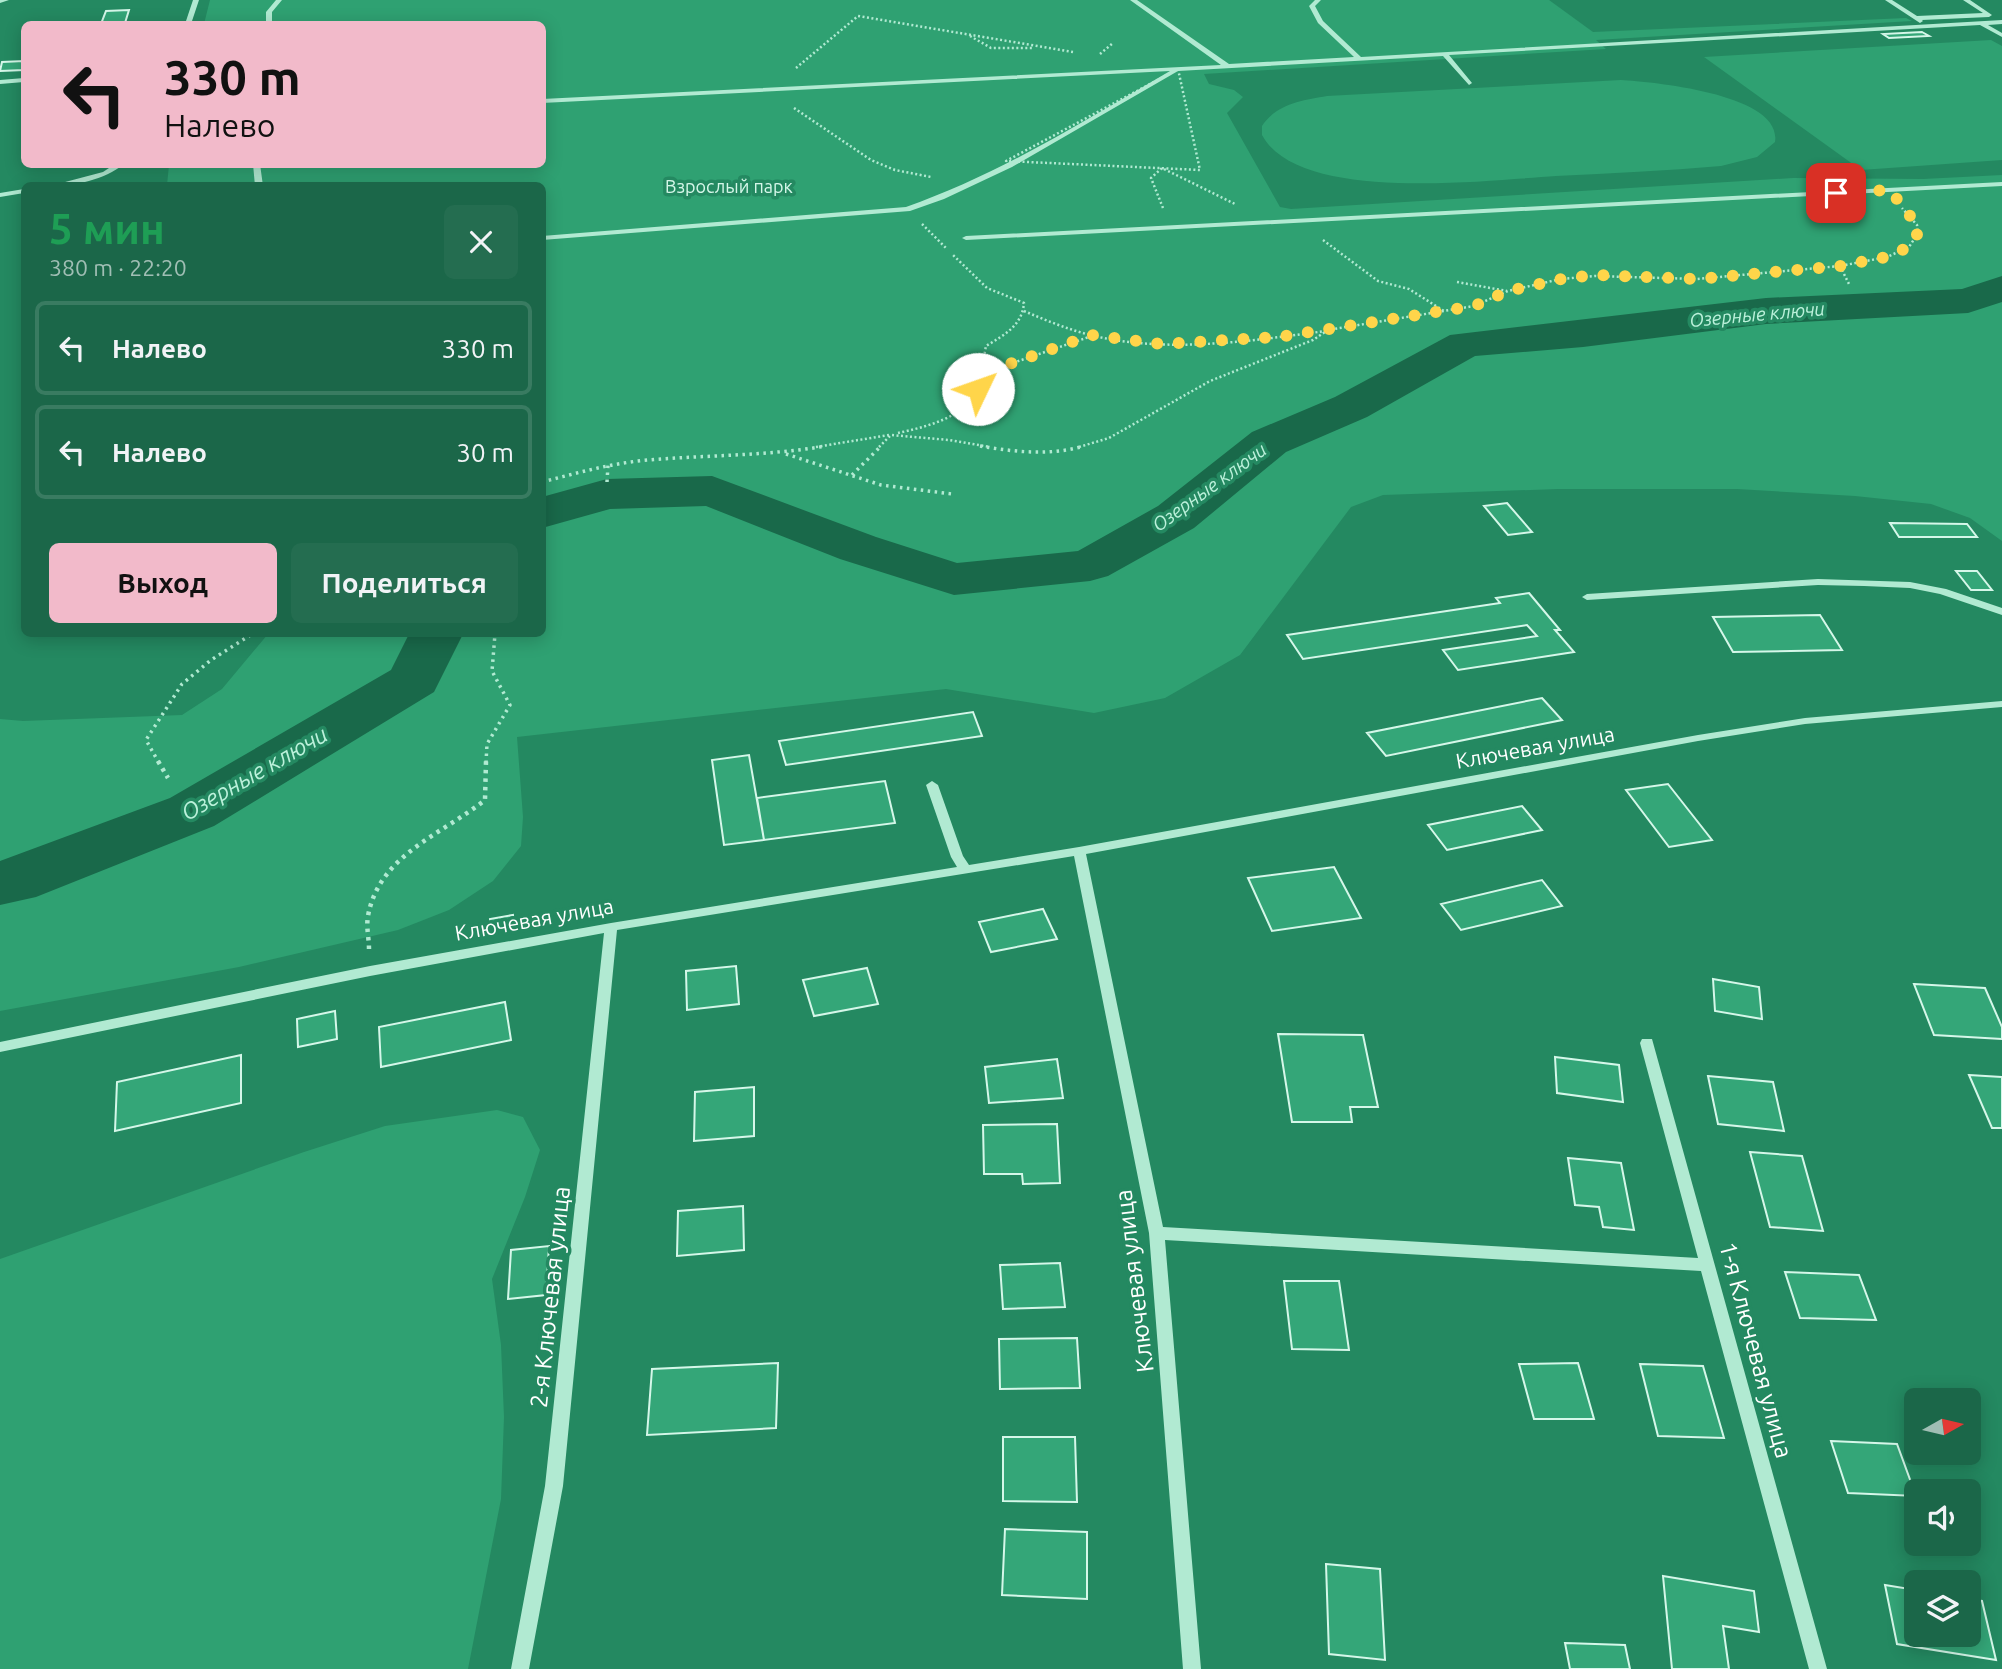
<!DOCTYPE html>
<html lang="ru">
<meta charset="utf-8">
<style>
:root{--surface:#1b6749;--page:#246d50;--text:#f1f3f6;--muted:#a0beb4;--line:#397b61;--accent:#f2baca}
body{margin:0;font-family:Ubuntu,sans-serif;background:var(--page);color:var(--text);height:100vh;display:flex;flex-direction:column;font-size:26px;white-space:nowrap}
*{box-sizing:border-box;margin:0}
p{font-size:23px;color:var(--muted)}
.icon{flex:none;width:38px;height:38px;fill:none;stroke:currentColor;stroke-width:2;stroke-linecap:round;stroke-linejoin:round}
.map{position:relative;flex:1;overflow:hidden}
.side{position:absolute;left:21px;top:182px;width:525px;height:455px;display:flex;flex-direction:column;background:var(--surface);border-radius:10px;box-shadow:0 4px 18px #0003}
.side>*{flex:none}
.hud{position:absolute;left:21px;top:21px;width:525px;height:147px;border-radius:10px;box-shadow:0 4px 18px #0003;background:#f2baca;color:#111;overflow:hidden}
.needle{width:46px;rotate:82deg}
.buttons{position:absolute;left:1904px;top:1388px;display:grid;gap:14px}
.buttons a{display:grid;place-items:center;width:77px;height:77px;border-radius:10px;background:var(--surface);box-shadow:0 4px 18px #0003;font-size:35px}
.pin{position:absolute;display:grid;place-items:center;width:60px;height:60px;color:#fff;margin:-30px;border-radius:14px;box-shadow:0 4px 10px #0006}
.me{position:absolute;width:77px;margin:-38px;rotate:48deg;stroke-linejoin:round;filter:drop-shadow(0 0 5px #0008)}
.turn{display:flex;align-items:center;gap:24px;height:147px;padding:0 28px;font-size:32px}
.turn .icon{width:91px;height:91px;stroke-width:2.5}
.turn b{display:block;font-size:49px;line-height:60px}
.round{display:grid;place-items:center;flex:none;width:74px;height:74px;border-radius:10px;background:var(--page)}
.head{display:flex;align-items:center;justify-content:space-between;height:119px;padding:0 28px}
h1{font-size:42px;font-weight:700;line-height:52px;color:#1e9e55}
.primary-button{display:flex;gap:14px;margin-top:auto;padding:14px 28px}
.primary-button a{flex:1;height:80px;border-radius:10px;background:var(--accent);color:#111;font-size:28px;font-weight:700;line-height:80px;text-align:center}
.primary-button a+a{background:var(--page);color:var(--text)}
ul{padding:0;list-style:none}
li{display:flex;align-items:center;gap:21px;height:94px;margin:0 14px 10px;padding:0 14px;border:4px solid var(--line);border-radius:10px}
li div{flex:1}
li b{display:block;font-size:26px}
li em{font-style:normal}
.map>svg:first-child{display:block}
</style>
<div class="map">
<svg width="2002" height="1669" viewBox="0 0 2002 1669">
<rect width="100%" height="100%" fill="#248961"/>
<path fill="#2fa172" d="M210,0H1549L1593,32L1906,18L1912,21L1596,40L1606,49L1204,74L1209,84L1234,90L1243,97L1227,113L1280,207L1291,209L1793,178L1923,179L2002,175V541L1970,518L1931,504L1855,496L1737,489H1558L1383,495L1351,507L1240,655L1165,698L1094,713L946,689L517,737L523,817L521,846L493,881L449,910L398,930L239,967L0,1011V719L23,721L182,715L222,689L268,634H542V186L167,185L169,165L542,164V24H204Z
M1991,40L2002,46V160L1861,170L1704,57Z
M1621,80C1653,82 1783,94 1775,142L1757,157L1721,166C1666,171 1611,173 1556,176C1488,180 1299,204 1262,135V126C1276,104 1303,100 1327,96Z
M497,1110L523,1117L540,1150L525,1197L492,1279L501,1345L504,1417L501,1499L468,1669H0V1259L304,1152L385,1126Z"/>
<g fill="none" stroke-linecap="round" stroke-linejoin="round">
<path fill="#19694a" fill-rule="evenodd" d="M2002,276V302L1968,313L1766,324L1583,347L1475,356L1367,417L1286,452L1194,528L1108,576L1090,581L954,595L840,559L706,506L610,509L542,528V497L607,479L712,476L876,537L957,563L1078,551L1158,506L1252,432L1335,397L1450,335L1766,298L1962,289Z
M409,634H463L434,692L214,826L36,897L0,905V861L170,798L391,670Z"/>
</g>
<path fill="#34a678" stroke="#d5f7e9" stroke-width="2" d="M129,10L125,23L101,24L106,11Z
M1922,32L1929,36L1889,38L1883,34Z
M24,61V70L0,71L2,62Z
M1507,503L1532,532L1508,535L1484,506Z
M1890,523L1967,524L1977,537H1899Z
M1956,571H1977L1992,590H1971Z
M1529,593L1560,630H1555L1574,652L1458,670L1443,650L1537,636L1527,625L1303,659L1287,635L1500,603L1496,598Z
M1820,615L1842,650L1733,652L1713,617Z
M1542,698L1562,720L1386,756L1367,733Z
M973,712L982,736L786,765L779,741Z
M749,755L764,840L724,845L712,760Z
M885,781L895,823L764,840L757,798Z
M1668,784L1712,840L1669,847L1626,790Z
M1522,806L1542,830L1447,850L1428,825Z
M1334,867L1361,918L1272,931L1248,878Z
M1542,880L1562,906L1461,930L1441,904Z
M1043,909L1057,939L991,952L979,922Z
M513,915L514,926L491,930L490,919Z
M736,966L739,1004L687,1010L686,971Z
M867,968L878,1004L814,1016L803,980Z
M1713,979L1759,987L1762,1019L1715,1011Z
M1914,984L1985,988L2002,1027V1039L1934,1035Z
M505,1002L511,1040L381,1067L379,1027Z
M335,1011L337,1039L298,1047L297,1019Z
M1278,1034L1363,1035L1378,1107H1350L1352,1122H1292Z
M241,1055V1103L115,1131L117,1082Z
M1555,1057L1619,1065L1623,1102L1557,1093Z
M1057,1059L1063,1098L989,1103L985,1067Z
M1969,1075L2002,1077V1128H1992Z
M1708,1076L1773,1082L1784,1131L1718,1124Z
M754,1087V1136L694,1141L695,1092Z
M1057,1124L1060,1183L1023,1184L1022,1174H984L983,1125Z
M1750,1152L1802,1156L1823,1231L1770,1227Z
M1568,1158L1621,1163L1634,1230L1603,1227L1599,1207L1575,1205Z
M743,1206L744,1250L677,1256L678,1211Z
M549,1246L546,1295L508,1299L511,1250Z
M1060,1263L1065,1307L1003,1309L1000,1265Z
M1785,1272L1859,1275L1876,1320L1800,1318Z
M1284,1281H1339L1349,1350L1292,1349Z
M1077,1338L1080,1388L1000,1389L999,1339Z
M778,1363L776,1428L647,1435L652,1369Z
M1578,1363L1594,1419H1534L1519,1364Z
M1640,1364L1703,1366L1724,1438L1658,1436Z
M1003,1437H1075L1077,1502L1003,1501Z
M1831,1441L1897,1444L1916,1496L1848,1493Z
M1005,1529L1087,1532V1599L1002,1595Z
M1326,1564L1380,1569L1385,1660L1329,1654Z
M1663,1576L1754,1591L1759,1632L1723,1626L1729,1669H1672Z
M1885,1585L1916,1590V1634H1969V1599L1982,1601L1996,1660L1897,1644Z
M1565,1643L1625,1645L1630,1669H1570Z"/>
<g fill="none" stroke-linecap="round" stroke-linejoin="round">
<path stroke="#b1ead2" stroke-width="2.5" stroke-dasharray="2 2.5" stroke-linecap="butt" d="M970,36L991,48H1032
M1100,54L1113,43
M796,68L858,16L1073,52
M1178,69L1200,170L1006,161Z
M794,108L871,160L895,170L931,177
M1163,208L1151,178L1162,168L1235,204
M922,224L946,248
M1323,240L1378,281L1409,289L1444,311
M1840,266L1850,286
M1457,282L1507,291
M1024,311C1045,320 1067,329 1090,335C1167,354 1249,341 1326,331
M978,389L998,368L1092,336
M898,433C925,427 965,418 978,389C983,376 983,360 986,346C1004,335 1022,326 1024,303L987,288L952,254
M816,447L889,435
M879,447L891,435L949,440L990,447
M1079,447L1109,438L1210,381L1313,340L1328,330L1474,306L1508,291L1561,279L1595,276L1697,279L1840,266L1887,257L1909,247L1918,233L1917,225L1902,208"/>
<path stroke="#b1ead2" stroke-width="3.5" stroke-dasharray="2.5 4.5" stroke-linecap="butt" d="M980,446C1015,452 1050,456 1084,446
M786,454L881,485L952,494
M852,475L881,446
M542,482C577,473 612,463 648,460C708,455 767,456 826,446
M607,482L608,465
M159,763L146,740L182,684L211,660L252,634
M486,763L487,744L510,705L492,671L495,634"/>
<path stroke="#b1ead2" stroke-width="4.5" stroke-dasharray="3.5 5" stroke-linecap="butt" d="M158,761L168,778
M369,949C369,938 366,927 368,916C379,855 441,835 485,800L486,761"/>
<path fill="#b1ead2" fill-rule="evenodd" d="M0,0H9L0,3Z
M193,0H199L191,24H185Z
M276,0H282L272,12V24H266V12Z
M1130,0H1137L1229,64L1354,57L1318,23L1309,6L1315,0H1321L1315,6L1323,21L1361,57L2002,20V24L1988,25L2002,33V37L1980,25L1449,55L1472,83L1469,85L1443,56L1178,71L1012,167L944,199L910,211L542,240V236L906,207C1000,174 1084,121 1170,71L542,103V99L1221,65Z
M1885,0H1892L1917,16L1983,13L1963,0H1970L1992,15L1989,17L1922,20L1923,21L1920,23Z
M24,78V82L0,84V80Z
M115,164H124C104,180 75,186 50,186L103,172Z
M253,164H260L263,186H255Z
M2002,182V186L966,240L962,238L966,236Z
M24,189V193L0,197V193Z
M1818,579L1910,582L1946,589L2002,608V615L1940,594L1910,588L1864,586L1818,585L1587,600L1582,597L1587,594Z
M2002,701V707L1805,724L1698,741L1086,854L1163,1227L1698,1258L1640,1043L1642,1039H1652L1827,1669H1809L1701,1271L1165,1240L1201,1669H1183L1149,1233L1074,856L617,930L563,1486L529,1669H511L545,1486L604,933L370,976L0,1052V1042L370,966L611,923L957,867L951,857L926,785L932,781L938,785L963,856L969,865L1079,847L1698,735L1805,718Z"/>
</g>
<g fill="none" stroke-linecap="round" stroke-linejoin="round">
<path stroke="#ffd54a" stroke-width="12" stroke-dasharray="0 21.6" d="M978,389L998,368L1092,335L1161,344L1278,337L1474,306L1508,291L1562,279L1595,275L1697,279L1840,266L1887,257L1909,247L1918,233L1917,225L1890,190L1836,193"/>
</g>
<g text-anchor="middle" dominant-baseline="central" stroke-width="7" stroke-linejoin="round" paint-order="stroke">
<g font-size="18" fill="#d5f7e9" stroke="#248961">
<text x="729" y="186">Взрослый парк</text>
</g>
<g font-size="19" font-style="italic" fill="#bcf1db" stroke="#248961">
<text transform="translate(1757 314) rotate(-5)">Озерные ключи</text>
<text transform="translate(1209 487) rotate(-36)">Озерные ключи</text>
</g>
<g font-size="21" fill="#fff" stroke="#248961">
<text transform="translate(1535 747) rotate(-10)">Ключевая улица</text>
<text transform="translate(534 919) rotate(-10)">Ключевая улица</text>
</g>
<g font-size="23" font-style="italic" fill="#bcf1db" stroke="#248961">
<text transform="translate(254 773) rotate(-30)">Озерные ключи</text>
</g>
<g font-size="24" fill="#fff" stroke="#248961">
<text transform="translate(1134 1281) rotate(-97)">Ключевая улица</text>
<text transform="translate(550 1297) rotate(-84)">2-я Ключевая улица</text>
<text transform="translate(1756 1350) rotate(75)">1-я Ключевая улица</text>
</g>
</g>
</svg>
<div class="buttons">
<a><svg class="needle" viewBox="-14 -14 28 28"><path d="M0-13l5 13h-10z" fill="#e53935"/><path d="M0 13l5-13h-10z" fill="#a0beb4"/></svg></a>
<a><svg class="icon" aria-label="sound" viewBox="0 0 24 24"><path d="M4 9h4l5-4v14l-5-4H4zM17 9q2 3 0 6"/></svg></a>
<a><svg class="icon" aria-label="layers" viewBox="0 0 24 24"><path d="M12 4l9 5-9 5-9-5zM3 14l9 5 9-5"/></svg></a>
</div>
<div class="pin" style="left:1836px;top:193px;background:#d93025"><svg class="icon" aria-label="arrive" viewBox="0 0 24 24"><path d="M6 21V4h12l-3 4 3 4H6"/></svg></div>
<svg class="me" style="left:978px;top:389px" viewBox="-20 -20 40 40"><circle r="19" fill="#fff"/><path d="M0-13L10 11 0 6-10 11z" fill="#ffd54a"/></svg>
<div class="hud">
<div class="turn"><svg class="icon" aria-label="left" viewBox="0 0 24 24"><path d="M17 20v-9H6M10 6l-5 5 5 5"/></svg><div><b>330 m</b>Налево</div></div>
</div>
<section class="side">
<div class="head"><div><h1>5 мин</h1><p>380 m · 22:20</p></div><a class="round"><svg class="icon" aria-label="close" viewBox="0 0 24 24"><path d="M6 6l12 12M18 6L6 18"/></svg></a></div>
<ul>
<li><svg class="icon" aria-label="left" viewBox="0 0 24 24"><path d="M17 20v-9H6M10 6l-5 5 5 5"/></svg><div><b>Налево</b></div><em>330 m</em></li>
<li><svg class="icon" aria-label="left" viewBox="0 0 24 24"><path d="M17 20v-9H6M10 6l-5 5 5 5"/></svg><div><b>Налево</b></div><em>30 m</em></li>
</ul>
<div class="primary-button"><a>Выход</a><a>Поделиться</a></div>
</section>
</div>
